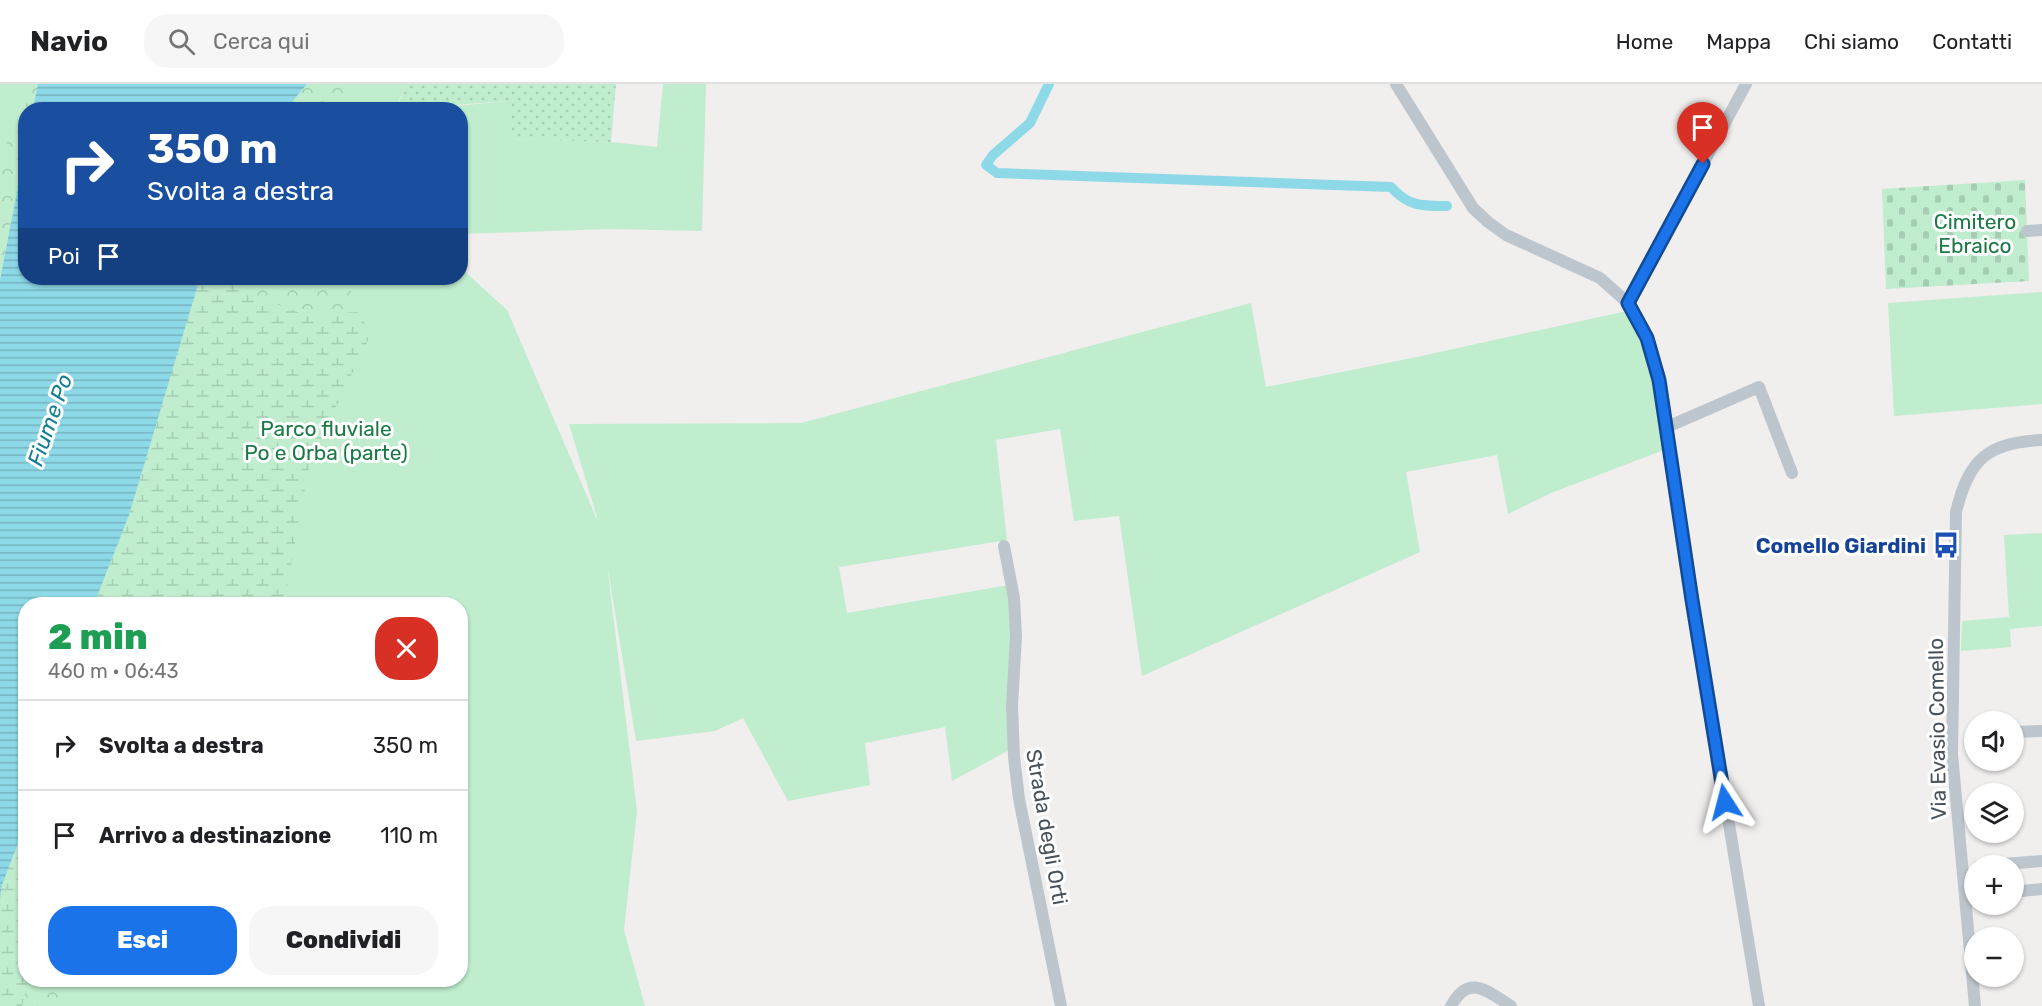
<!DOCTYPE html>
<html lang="it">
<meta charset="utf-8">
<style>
:root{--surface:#fff;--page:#f6f6f6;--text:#202124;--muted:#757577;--line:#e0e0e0;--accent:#1a73e8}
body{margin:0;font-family:Rubik,sans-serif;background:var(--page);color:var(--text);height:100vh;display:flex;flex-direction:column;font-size:22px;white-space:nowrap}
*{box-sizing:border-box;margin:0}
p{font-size:20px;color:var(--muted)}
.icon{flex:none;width:33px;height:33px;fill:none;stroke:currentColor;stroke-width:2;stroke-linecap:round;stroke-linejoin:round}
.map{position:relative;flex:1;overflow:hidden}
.panel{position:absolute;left:18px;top:513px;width:450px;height:390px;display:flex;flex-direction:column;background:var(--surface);border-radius:24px;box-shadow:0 2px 4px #0004}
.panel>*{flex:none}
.top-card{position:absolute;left:18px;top:18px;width:450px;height:183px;border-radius:24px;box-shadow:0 2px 4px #0004;background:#1a4fa0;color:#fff;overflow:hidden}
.tools{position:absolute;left:1964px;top:627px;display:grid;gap:12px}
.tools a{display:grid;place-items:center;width:60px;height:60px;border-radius:50%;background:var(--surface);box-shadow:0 2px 4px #0004;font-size:30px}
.pin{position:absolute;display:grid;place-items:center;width:51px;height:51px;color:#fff;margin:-62px -26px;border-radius:50% 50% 50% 0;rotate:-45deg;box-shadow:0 0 6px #0007}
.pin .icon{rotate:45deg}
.me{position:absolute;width:66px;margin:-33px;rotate:351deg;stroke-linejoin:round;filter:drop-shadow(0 0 4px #0008)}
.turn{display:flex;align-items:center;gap:21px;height:126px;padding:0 30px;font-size:27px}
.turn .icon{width:78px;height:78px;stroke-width:2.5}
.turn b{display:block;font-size:42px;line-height:51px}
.then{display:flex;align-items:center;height:57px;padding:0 30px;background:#0003;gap:12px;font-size:22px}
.round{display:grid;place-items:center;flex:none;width:63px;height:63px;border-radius:24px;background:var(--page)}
.overview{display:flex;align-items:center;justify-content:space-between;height:102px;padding:0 30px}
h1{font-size:36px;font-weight:800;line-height:45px;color:#1e9e55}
.cta{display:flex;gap:12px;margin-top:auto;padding:12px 30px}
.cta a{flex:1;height:69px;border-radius:24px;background:var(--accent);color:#fff;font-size:24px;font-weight:800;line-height:69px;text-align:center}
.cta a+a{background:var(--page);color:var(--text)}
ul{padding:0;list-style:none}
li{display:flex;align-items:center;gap:18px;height:90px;padding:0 30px;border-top:2px solid var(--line)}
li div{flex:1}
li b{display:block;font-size:22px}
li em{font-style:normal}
header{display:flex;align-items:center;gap:36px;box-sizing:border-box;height:84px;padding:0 30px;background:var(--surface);border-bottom:2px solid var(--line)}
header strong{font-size:28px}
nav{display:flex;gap:33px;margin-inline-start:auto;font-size:21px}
.search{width:420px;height:54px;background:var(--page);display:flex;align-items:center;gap:15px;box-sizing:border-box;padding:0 21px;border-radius:24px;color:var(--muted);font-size:22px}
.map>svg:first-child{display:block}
</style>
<header>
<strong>Navio</strong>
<div class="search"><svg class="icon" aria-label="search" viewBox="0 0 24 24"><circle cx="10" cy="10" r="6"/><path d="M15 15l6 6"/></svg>Cerca qui</div>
<nav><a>Home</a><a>Mappa</a><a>Chi siamo</a><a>Contatti</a></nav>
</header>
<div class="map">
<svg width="2042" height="922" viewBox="0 0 2042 922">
<defs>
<pattern id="forest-crowns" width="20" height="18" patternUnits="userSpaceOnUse" patternTransform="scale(1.5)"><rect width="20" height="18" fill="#bfedce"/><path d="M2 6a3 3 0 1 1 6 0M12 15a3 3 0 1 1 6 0" fill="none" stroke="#a6cdb3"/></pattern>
<pattern id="wetland-marsh" width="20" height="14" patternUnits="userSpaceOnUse" patternTransform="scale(1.5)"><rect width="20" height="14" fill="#bfedce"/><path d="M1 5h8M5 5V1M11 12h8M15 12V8" fill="none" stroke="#a6cdb3"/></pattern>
<pattern id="cemetery-stones" width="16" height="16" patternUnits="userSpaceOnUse" patternTransform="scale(1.5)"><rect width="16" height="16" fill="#bfedce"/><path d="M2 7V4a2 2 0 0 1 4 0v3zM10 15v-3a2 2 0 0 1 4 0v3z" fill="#a6cdb3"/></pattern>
<pattern id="garden-dots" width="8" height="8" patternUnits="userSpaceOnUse" patternTransform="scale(1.5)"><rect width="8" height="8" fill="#bfedce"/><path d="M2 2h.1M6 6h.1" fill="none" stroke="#a6cdb3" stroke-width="1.8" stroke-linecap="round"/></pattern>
<pattern id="water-rules" width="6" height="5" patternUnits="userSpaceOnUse" patternTransform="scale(1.5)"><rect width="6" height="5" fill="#8ed9e8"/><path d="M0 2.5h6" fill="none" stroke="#76b3bf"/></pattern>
</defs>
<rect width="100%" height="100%" fill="#f1eeee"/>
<path fill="#bfedce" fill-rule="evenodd" d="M0,0H407L395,25L26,26V194H460L461,184L507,226L599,440L569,340L801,339L1251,219L1266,303L1417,273L1627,227C1653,267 1660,319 1664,366L1551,409L1508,430L1497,371L1406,388L1420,468L1142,592L1119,432L1074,437L1060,345L996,356L1007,456L839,483L847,529L1009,501L1013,664L952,697L945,643L865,659L870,701L788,717L743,634L715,647L636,657L607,480L637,727L624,846L645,922H0ZM26,520H460V896H26Z
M663,0H706L702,147L609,145L461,150L460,26H410L510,17L511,55L611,58L657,63Z
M2042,208V320L1894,332L1888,219Z
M2042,449V542L2010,545L2011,563L1961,567L1962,537L2009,533L2004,451Z"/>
<path fill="url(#forest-crowns)" d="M35,0H38L33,25L26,26L25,67L0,196V72Z
M307,0H343L342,4L354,25H286Z
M222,194H346L359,228L302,230L253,211Z
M28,896H98L97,903L66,900L63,922H22Z"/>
<path fill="url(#wetland-marsh)" d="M200,194H222L253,211L302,230L359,228L371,250L310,377L284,520H94L129,431Z
M25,741L26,896H28L22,922H0V815L2,801Z"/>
<path fill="url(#cemetery-stones)" d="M2025,96L2029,197L1886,205L1882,105Z"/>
<path fill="url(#garden-dots)" d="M407,0H616L611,58L510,55L509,17L396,25Z"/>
<path fill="url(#water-rules)" d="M38,0H307L286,25H33Z
M25,67L26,194H200L129,431L94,520H26L25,741L2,801L0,815V196Z"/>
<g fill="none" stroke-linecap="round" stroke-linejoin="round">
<path stroke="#8ed9e8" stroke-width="10" d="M1049,0L1030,39L993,71L986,81L997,89L1391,103C1409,123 1422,122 1447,122"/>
<path stroke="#bdc6cd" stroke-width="12" d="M1396,0L1473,124L1488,138L1506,151L1600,194L1628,219L1647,254L1659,296L1667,343L1692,516L1759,922
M2027,147L2042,146
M1628,219L1746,0
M1667,343L1759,303L1792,389
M1004,462L1014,514L1016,552L1012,622L1014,673L1019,715L1061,922
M2013,648L2042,647
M1979,782L2042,777
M2013,808L2042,805
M1451,922C1469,889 1487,907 1511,922
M1975,922L1952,670L1956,428C1969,375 1987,359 2042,356"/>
</g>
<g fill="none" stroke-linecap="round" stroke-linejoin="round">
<g stroke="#114b97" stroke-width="15">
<path id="route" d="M1703,80L1628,219L1647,254L1659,296L1692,516L1725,718"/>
</g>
<use href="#route" stroke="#1a73e8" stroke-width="10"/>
</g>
<defs>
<g id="bus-bare" transform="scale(2.07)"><path d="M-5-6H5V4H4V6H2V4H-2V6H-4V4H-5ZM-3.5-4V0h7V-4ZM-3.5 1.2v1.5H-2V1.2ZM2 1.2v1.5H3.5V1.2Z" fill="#1a4fb4" stroke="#fff" stroke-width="2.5" paint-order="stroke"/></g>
</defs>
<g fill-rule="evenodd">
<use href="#bus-bare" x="1946" y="461"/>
</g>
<g text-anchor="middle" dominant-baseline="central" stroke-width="6" stroke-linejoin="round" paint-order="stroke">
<g font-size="21" fill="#1b7946" stroke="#fff">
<text x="1975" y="137">Cimitero<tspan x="1975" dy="24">Ebraico</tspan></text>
<text x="326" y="344">Parco fluviale<tspan x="326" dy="24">Po e Orba (parte)</tspan></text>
</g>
<g font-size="21" font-weight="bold" fill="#164399" stroke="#fff" text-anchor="end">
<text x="1926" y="461">Comello Giardini</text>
</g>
<g font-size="21" fill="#47525b" stroke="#fff">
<text transform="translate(1937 645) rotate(-91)">Via Evasio Comello</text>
<text transform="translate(1047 743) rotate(80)">Strada degli Orti</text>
</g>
<g font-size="22" font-style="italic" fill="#137e94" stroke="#fff">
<text transform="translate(50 336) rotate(-71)">Fiume Po</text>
</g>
</g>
</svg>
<div class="tools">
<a><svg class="icon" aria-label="sound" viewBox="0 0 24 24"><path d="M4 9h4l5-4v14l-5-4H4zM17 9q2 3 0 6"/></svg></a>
<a><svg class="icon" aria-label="layers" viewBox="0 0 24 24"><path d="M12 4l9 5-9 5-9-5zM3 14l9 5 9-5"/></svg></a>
<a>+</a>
<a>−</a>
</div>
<div class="pin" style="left:1703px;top:80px;background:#d93025"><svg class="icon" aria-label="arrive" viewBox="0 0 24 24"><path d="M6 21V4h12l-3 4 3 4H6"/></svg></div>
<svg class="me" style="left:1725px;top:718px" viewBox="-20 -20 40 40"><path d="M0-17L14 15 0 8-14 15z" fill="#1a73e8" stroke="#fff" stroke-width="4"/></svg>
<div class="top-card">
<div class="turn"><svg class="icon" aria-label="right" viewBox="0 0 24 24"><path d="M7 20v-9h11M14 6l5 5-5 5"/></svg><div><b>350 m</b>Svolta a destra</div></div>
<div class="then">Poi<svg class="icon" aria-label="arrive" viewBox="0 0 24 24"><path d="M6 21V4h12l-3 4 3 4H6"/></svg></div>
</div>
<section class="panel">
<div class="overview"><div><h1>2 min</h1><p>460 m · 06:43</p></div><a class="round" style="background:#d93025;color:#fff"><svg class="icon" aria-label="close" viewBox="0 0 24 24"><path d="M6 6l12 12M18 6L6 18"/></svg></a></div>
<ul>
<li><svg class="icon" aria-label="right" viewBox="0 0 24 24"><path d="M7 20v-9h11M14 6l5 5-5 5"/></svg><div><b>Svolta a destra</b></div><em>350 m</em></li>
<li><svg class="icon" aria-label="arrive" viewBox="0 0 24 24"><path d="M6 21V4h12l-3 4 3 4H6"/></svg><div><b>Arrivo a destinazione</b></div><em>110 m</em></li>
</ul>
<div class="cta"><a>Esci</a><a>Condividi</a></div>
</section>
</div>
